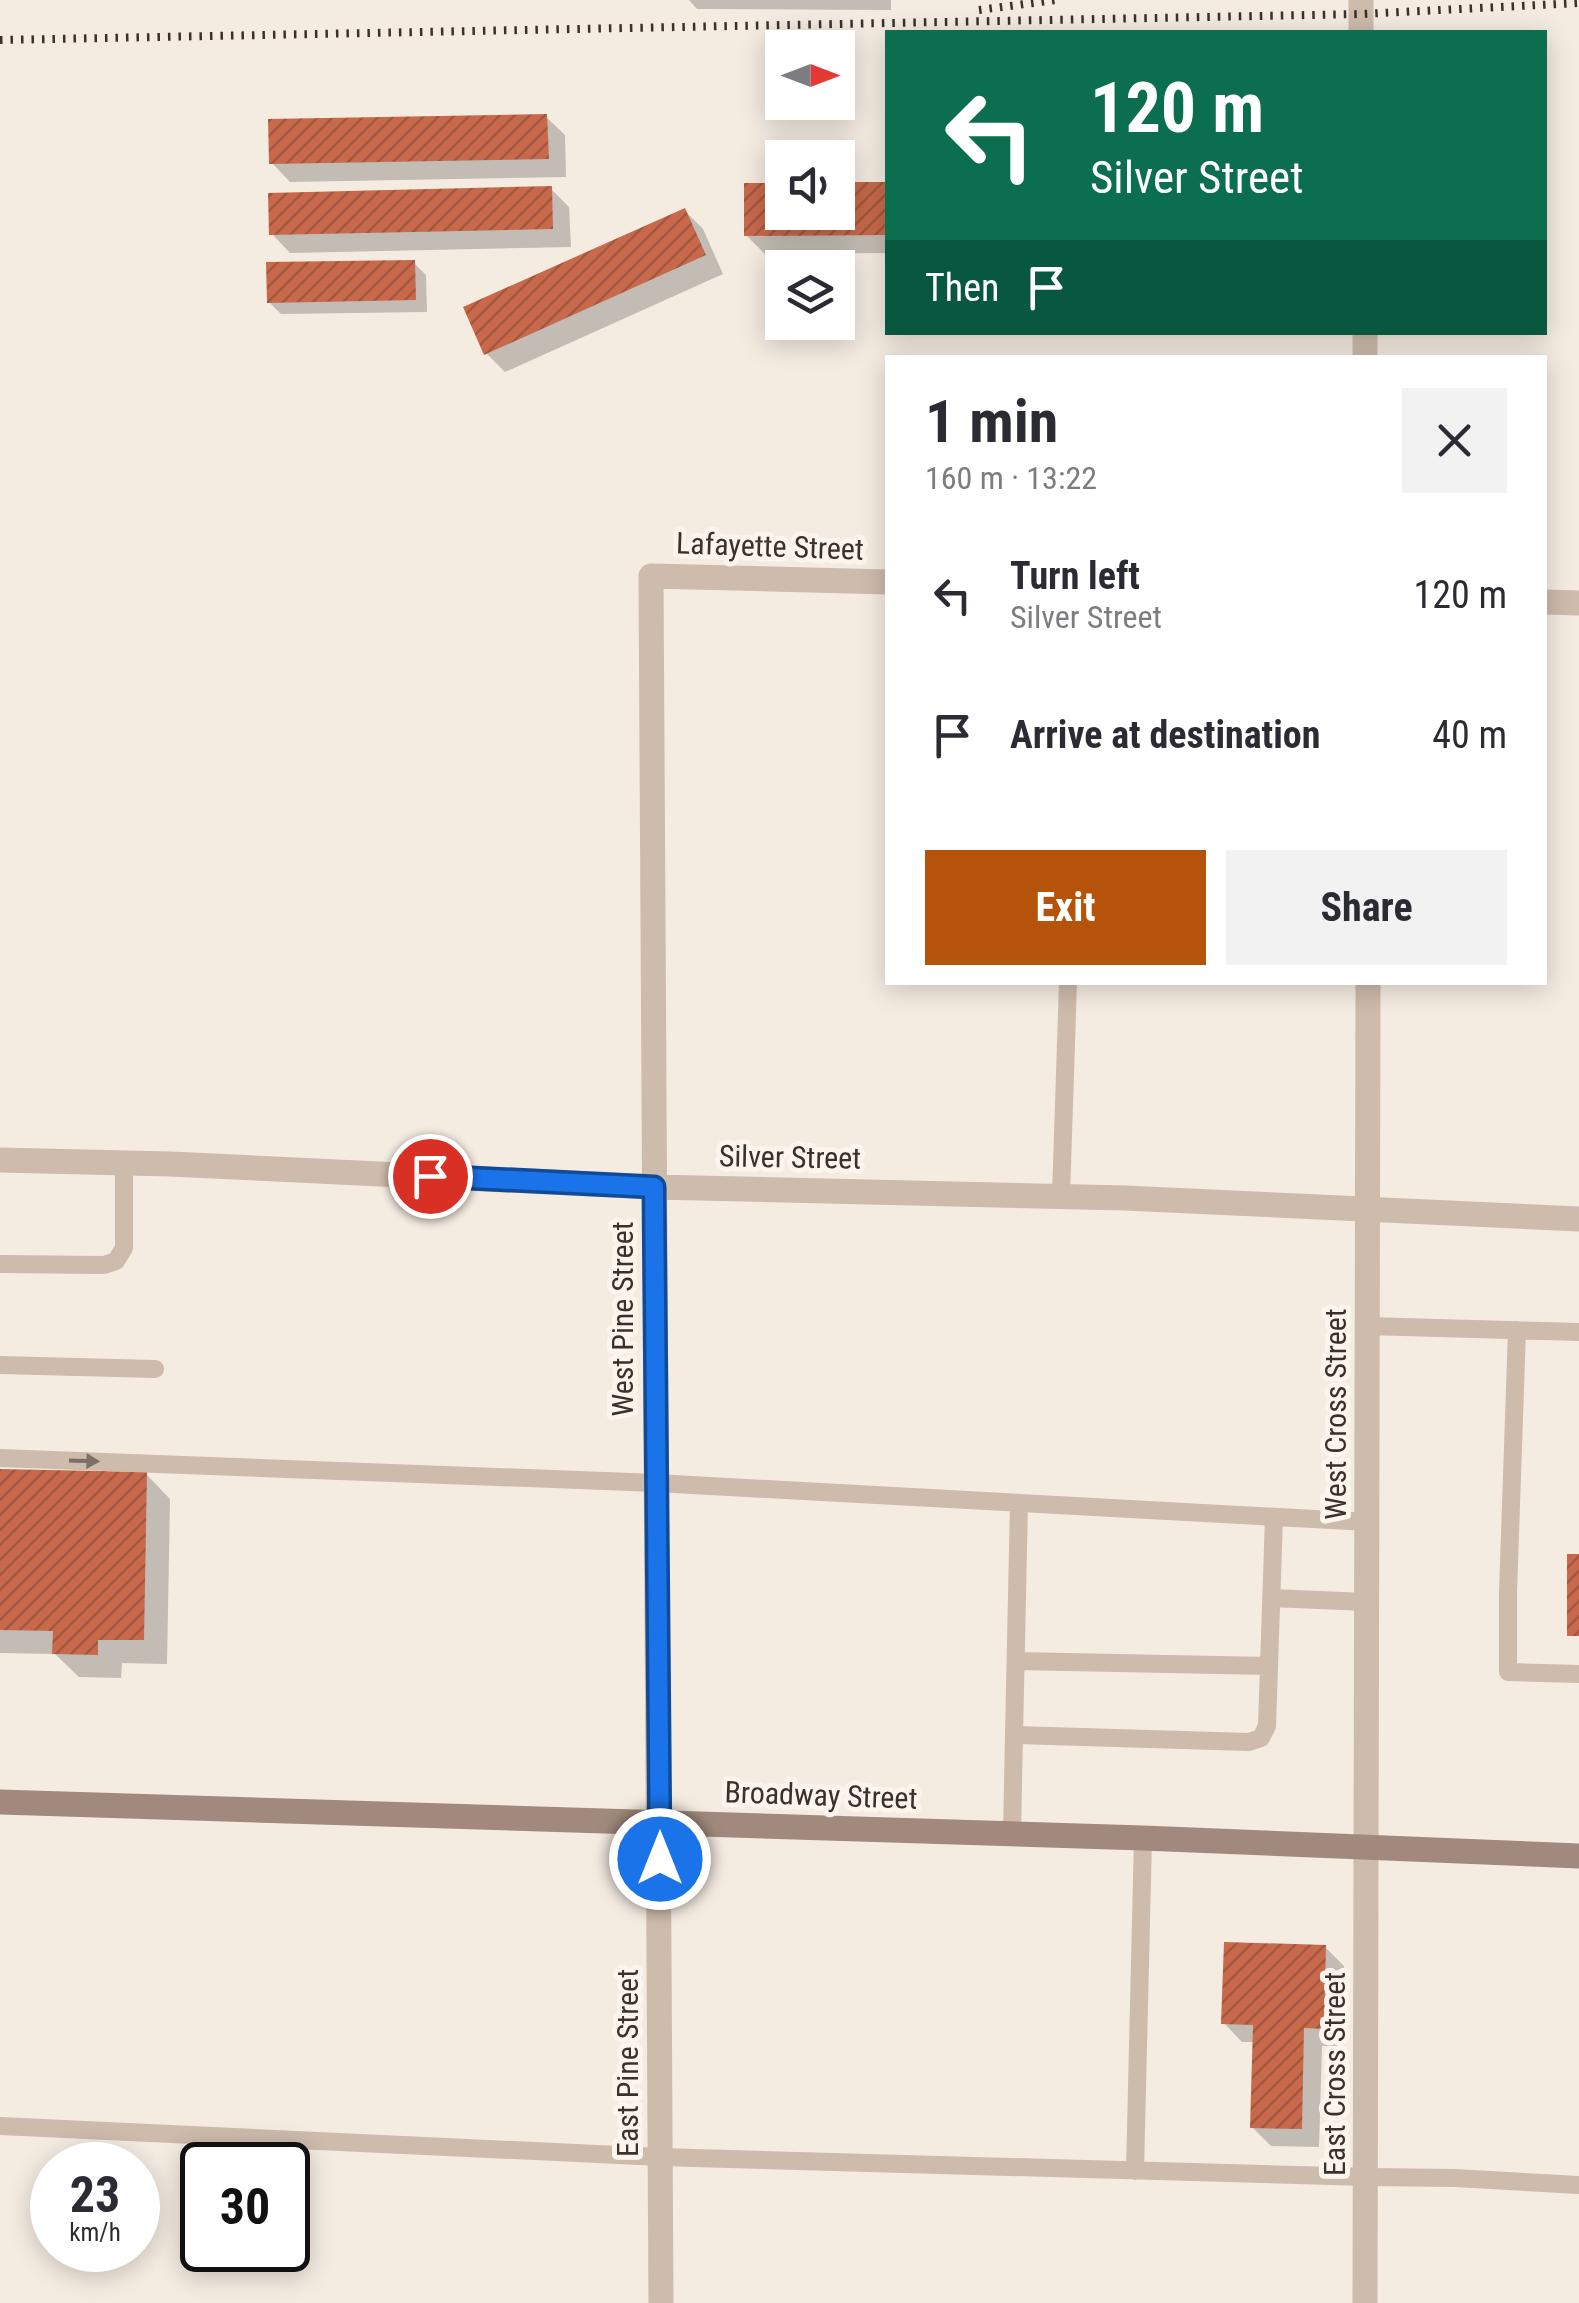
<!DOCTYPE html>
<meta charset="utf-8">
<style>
:root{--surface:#fff;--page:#f2f2f3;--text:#2b2b33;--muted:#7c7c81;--accent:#b45309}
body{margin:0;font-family:"Roboto Condensed",sans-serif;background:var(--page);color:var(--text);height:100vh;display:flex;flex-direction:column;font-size:38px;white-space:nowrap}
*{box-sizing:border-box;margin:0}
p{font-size:32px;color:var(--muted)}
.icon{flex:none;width:55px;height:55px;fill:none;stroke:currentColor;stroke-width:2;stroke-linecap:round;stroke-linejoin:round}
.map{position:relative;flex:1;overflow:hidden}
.sheet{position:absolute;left:885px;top:355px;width:662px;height:630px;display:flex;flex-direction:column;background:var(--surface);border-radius:0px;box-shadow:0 5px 25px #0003}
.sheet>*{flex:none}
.top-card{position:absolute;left:885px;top:30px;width:662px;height:305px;border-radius:0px;box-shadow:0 5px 25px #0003;background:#0b6e4f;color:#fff;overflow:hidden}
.needle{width:65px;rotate:90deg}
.tools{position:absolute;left:765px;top:30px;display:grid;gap:20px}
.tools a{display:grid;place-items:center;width:90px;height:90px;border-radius:0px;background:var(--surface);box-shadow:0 5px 25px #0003;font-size:50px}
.speed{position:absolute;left:30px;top:2142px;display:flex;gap:20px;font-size:50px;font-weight:700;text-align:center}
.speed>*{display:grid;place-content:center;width:130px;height:130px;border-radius:50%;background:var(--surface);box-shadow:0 5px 25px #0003;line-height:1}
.speed small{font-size:25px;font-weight:400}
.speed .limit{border:5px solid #111;border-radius:15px;background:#fff;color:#111}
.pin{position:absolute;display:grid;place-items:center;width:85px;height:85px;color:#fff;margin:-42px;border:5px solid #fff;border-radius:50%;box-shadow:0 2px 10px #0007}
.me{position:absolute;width:110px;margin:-55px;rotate:0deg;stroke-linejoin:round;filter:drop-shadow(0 0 8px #0008)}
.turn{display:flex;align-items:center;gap:35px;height:210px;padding:0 40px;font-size:45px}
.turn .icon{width:130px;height:130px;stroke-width:2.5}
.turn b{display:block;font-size:70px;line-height:85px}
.then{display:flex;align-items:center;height:95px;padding:0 40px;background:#0003;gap:20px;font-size:38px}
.round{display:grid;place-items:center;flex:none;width:105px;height:105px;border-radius:0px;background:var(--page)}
.overview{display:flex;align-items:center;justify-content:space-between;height:170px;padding:0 40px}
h1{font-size:60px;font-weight:700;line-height:75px}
.action{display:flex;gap:20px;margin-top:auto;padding:20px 40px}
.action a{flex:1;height:115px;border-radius:0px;background:var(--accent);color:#fff;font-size:40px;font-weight:700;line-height:115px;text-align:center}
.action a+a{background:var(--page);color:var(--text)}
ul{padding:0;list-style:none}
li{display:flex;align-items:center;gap:30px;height:140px;padding:0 40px}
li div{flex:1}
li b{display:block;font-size:38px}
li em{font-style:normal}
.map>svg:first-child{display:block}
</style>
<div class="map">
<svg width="1579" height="2303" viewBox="0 0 1579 2303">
<defs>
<pattern id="building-hatch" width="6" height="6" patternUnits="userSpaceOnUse" patternTransform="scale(2.5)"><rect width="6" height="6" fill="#c8694b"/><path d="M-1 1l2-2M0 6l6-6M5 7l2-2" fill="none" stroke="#a4573f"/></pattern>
</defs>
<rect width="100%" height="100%" fill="#f4ebe1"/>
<path fill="#0003" d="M689,0H891V10L697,9Z
M546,117L565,135L566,177L290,182L272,163Z
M888,184V253L765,254L746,235V185H782V212H838V185Z
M551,189L569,207L571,247L290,253L272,234Z
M685,211L703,229L723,274L505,372L486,353Z
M414,263L426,275L427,312L281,314L269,302Z
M0,1472L146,1474L170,1499L167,1664L122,1663L121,1678L79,1677L55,1654L0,1653Z
M1325,1947L1344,1966L1341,2046H1322L1319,2147L1271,2146L1252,2127L1255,2042H1242L1224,2023Z"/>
<path fill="url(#building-hatch)" d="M547,114L549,159L269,164L268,119Z
M838,182H888V235L744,236V183H782V212H838Z
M552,186L553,229L269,235L268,193Z
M685,208L706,255L484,355L463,307Z
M415,260L416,300L267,303L266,262Z
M0,1469L147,1472L144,1640H98V1655L52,1654L53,1631L0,1630Z
M1567,1554H1579V1636H1567Z
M1224,1942L1326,1945L1324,2029L1304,2028L1302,2129L1250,2128L1253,2025L1221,2024Z"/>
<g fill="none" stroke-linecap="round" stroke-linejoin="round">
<path stroke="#cdbbac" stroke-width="18" d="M1061,1196L1068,982
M0,1264L104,1265L116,1261L124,1248V1163
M1368,1326L1579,1332
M1517,1330L1508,1593V1672L1579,1674
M0,1365L155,1369
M0,1458L656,1483L1368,1522
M1019,1503L1014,1735L1249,1742L1261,1738L1267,1726L1274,1517
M1271,1598L1367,1602
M1016,1661L1269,1666
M1012,1834L1014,1735
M0,2126L660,2157L1366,2177L1455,2178L1579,2185
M1135,2171L1143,1838"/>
<path stroke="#cdbbac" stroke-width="25" d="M1545,602L1579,603
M0,1160L170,1164L654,1187L1125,1198L1579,1219
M661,2303L651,576L888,582"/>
<path stroke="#cdbbac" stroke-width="25" d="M1361,0V32
M1365,332V358
M1365,2303L1368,982"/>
<path stroke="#a18a7d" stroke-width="25" d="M0,1802L1143,1838L1579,1856"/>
<path stroke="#3b302b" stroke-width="8" stroke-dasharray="2.5 8" stroke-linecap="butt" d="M979,10L1056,0
M0,40L1361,14L1579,3"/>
</g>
<defs><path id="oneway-solid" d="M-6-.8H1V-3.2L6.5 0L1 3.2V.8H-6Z" transform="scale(2.5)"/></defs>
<use fill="#7d6f65" href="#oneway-solid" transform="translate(84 1461) rotate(2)"/>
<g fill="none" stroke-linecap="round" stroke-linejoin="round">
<g stroke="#114b97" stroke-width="25">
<path id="route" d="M430,1176L654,1187L660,1859"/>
</g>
<use href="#route" stroke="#1a73e8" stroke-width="18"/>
</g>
<g text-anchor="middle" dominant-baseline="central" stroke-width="10" stroke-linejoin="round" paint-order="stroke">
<g font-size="30" fill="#3b302b" stroke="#fbf5ee">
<text transform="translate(770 546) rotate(2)">Lafayette Street</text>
<text transform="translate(790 1157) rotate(1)">Silver Street</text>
<text transform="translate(622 1319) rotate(-90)">West Pine Street</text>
<text transform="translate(1335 1414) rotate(-90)">West Cross Street</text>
<text transform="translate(821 1795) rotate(2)">Broadway Street</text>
<text transform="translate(627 2063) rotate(-90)">East Pine Street</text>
<text transform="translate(1334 2074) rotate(-90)">East Cross Street</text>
</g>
</g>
</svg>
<div class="tools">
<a><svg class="needle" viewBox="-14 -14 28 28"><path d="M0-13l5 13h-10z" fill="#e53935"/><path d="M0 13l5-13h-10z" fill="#7c7c81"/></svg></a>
<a><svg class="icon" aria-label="sound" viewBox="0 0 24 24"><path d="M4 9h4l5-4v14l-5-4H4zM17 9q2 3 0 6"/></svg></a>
<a><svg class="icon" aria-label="layers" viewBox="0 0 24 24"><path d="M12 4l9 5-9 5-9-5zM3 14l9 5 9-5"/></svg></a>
</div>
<div class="speed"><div>23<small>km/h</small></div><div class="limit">30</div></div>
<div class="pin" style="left:430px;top:1176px;background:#d93025"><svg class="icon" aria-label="arrive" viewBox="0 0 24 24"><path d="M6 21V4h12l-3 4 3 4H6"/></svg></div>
<svg class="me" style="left:660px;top:1859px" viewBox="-20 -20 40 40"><circle r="17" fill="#1a73e8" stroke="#fff" stroke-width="3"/><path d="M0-11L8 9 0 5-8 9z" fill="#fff"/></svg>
<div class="top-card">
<div class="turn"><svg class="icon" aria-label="left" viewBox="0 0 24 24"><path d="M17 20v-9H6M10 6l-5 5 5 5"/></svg><div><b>120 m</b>Silver Street</div></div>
<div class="then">Then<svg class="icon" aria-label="arrive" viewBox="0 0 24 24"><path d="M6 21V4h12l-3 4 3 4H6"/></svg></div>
</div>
<section class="sheet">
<div class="overview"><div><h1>1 min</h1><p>160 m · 13:22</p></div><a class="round"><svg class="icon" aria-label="close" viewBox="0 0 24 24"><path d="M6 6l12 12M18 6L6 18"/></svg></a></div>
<ul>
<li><svg class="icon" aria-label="left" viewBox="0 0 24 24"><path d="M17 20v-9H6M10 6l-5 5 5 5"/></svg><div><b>Turn left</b><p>Silver Street</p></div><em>120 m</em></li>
<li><svg class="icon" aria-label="arrive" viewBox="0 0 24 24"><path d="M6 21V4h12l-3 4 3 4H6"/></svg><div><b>Arrive at destination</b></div><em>40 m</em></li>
</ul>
<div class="action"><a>Exit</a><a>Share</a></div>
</section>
</div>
